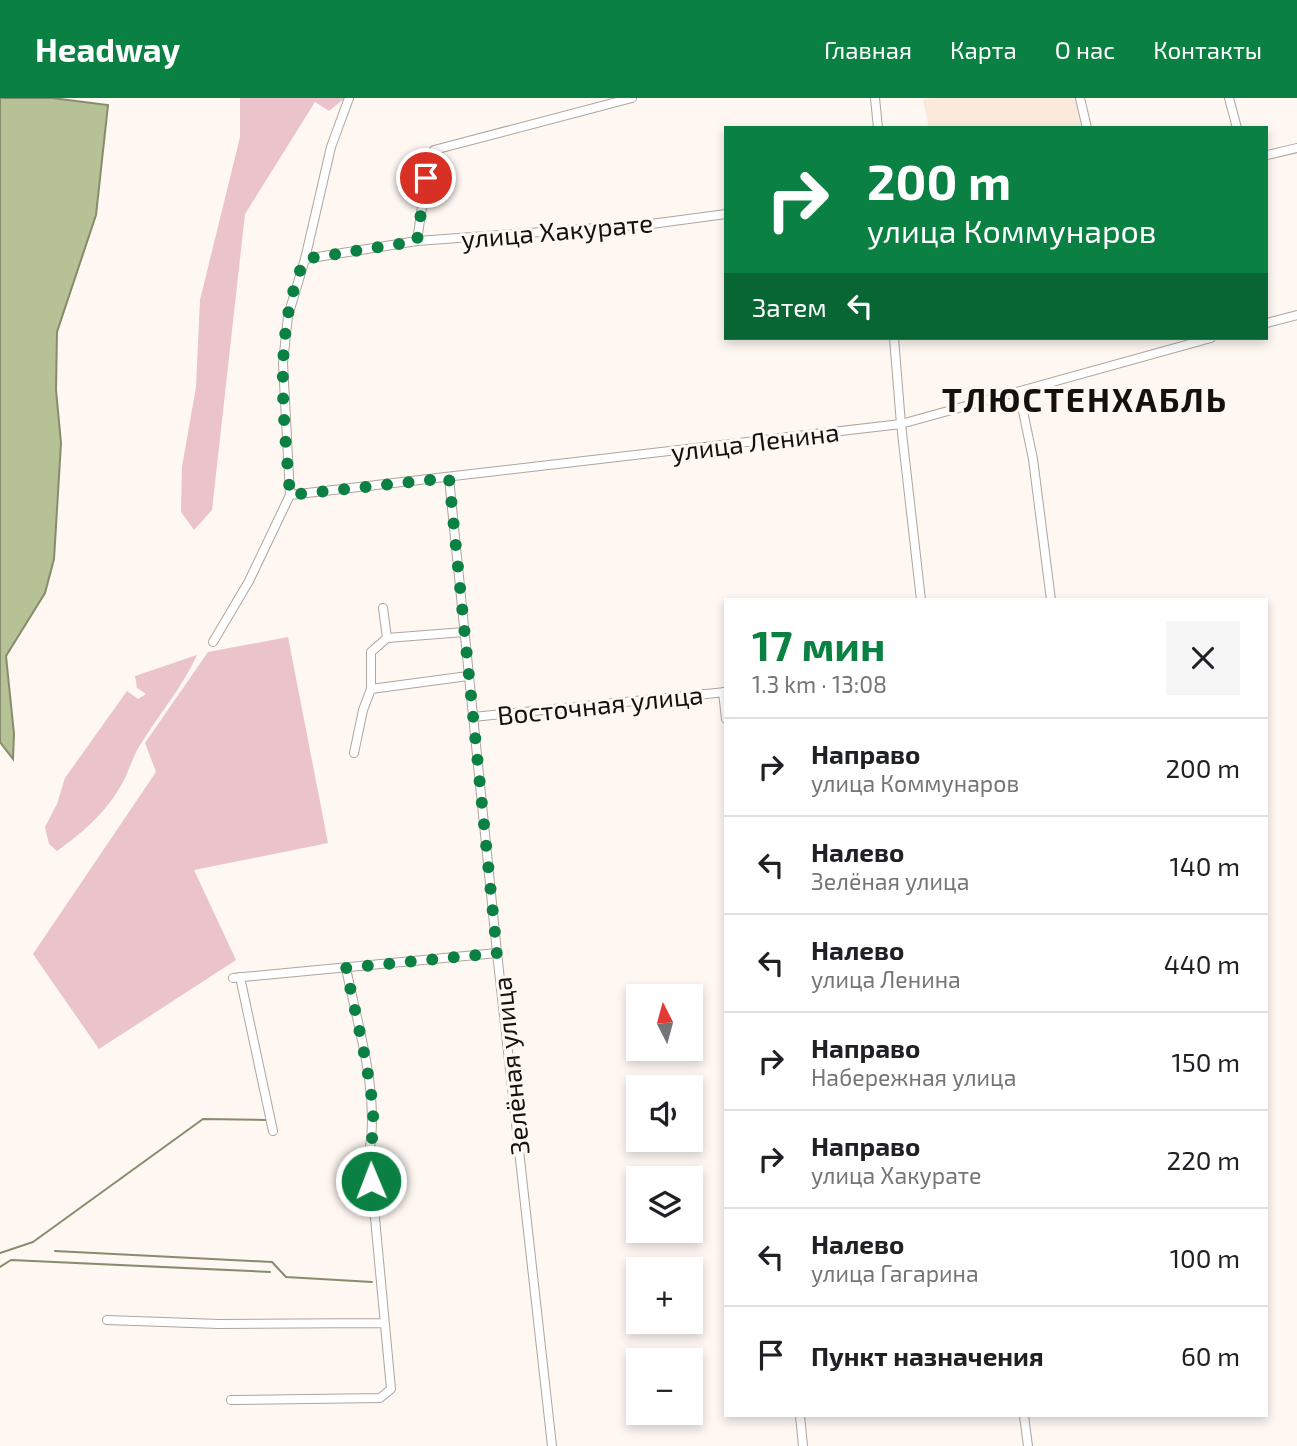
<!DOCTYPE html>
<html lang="ru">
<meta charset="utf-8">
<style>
:root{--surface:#fff;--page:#f6f6f6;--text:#202124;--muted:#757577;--line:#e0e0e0;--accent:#0b8043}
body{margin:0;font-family:"Exo 2",sans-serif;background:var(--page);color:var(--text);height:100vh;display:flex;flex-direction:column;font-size:26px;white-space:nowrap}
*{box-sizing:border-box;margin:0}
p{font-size:23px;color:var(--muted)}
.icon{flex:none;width:38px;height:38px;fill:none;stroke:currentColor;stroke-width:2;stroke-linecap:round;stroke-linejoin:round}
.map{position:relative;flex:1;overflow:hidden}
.side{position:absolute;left:724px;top:500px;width:544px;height:819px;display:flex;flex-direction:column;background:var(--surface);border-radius:0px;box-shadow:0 4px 10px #0003}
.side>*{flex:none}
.hud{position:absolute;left:724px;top:28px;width:544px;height:214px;border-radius:0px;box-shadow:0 4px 10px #0003;background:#0b8043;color:#fff;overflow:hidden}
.needle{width:46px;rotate:354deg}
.tools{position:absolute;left:626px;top:886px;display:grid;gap:14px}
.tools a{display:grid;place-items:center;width:77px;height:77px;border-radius:0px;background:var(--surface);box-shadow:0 4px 10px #0003;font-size:35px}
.pin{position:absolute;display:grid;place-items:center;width:60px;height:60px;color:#fff;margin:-30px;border:4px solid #fff;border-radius:50%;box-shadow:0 2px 7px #0007}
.me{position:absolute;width:77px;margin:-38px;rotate:359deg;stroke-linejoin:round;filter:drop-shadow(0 0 5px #0008)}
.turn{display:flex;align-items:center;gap:24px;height:147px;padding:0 28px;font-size:32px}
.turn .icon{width:91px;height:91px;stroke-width:2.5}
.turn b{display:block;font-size:49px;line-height:60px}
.then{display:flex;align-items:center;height:66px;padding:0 28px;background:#0003;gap:14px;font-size:26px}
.round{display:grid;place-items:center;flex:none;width:74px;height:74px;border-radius:0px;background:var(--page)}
.overview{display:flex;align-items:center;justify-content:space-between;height:119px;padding:0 28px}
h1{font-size:42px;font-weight:700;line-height:52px;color:var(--accent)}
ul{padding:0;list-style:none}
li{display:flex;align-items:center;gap:21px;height:98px;padding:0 28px;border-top:2px solid var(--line)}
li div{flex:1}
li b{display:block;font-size:26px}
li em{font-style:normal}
header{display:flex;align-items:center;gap:42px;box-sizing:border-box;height:98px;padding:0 35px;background:var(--accent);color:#fff}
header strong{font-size:33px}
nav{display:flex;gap:38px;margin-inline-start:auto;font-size:24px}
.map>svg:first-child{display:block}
</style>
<header>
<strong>Headway</strong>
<nav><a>Главная</a><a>Карта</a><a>О нас</a><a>Контакты</a></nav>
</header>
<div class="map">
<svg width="1297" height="1348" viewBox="0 0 1297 1348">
<rect width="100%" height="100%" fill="#fef7f2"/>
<path fill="#fbeadc" d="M931,0H1075L1082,30H929L923,2Z"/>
<path fill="#ebc3ca" d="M240,0H345L329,13L315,4L245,116L212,412L194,432L181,414L182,369L196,289L200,202L240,39Z
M288,539L328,745L194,772L236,862L99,951L33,856L156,674L145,645L208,554Z
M197,557C183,588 160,615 142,644C135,654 131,666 126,678C111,710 85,733 57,753L49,746L45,729L57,706L65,680L127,593L138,601L146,596L137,590L135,578Z"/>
<path fill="#b6c196" stroke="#868c6d" stroke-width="2" d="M0,0H52L108,7L96,117L57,234L56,292L61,345L54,461L45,495L6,558L14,636L13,661L0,644Z"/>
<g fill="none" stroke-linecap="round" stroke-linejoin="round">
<path stroke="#868c6d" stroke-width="2" d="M55,1153L272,1164L286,1179L372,1184
M0,1155L33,1144L203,1021L266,1022
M0,1169L11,1162L270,1174"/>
<g stroke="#afa59c" stroke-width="10">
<path id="minor" d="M875,0L878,30
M1080,0L1087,30
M1229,0L1237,30
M1267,57L1297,50
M417,143L429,60L434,52L632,0
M305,161L417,143L651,126L726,116
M1267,225L1297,217
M894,240L901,326L921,502
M1019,294L1033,361L1051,502
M449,380L497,855L552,1348
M290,397L901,326L1211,240
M383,510L387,540L464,534
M213,544L249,483L290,397L283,265L288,218L305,161L331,49L349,0
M371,591V554L387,540
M723,594L726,621
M473,619L726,594
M354,655L363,612L371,591L468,578
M240,879L273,1033
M233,880L497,855
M107,1222L219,1226L384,1225
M231,1302L380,1300L391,1291L369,1056C380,995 358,930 346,870
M800,1318L803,1348
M1024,1318L1028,1348"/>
</g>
<use href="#minor" stroke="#fff" stroke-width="8"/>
</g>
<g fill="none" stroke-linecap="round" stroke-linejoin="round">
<path stroke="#0b8043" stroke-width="12" stroke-dasharray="0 21.6" d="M371,1083C368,1055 376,1030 372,1002C366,958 355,914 346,870L497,855L449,380L290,397C284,320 272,233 305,161L417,143L426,80"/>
</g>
<g text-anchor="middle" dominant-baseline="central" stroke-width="6" stroke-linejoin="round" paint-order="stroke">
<g font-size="26" fill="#15110e" stroke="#fef7f2">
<text transform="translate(557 132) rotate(-5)">улица Хакурате</text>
<text transform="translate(755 343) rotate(-7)">улица Ленина</text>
<text transform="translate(600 606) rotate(-6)">Восточная улица</text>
<text transform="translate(510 968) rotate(-96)">Зелёная улица</text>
</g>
<g font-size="33" font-weight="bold" letter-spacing="2" fill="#15110e" stroke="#fef7f2">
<text x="1085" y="301">ТЛЮСТЕНХАБЛЬ</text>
</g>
</g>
</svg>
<div class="tools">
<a><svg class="needle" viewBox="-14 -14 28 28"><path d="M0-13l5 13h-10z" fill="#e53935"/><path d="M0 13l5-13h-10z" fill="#757577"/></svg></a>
<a><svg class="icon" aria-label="sound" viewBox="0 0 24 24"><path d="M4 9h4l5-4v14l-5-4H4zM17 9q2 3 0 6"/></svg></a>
<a><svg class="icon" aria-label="layers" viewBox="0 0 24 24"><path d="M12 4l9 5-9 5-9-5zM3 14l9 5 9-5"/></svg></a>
<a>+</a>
<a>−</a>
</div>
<div class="pin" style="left:426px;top:80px;background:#d93025"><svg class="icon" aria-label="arrive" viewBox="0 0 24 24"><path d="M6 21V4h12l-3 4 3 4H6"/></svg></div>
<svg class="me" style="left:371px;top:1083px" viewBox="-20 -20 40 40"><circle r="17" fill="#0b8043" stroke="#fff" stroke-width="3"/><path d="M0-11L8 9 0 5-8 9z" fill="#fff"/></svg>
<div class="hud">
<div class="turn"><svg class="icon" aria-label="right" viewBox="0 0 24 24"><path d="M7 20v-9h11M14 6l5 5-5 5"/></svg><div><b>200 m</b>улица Коммунаров</div></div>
<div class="then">Затем<svg class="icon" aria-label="left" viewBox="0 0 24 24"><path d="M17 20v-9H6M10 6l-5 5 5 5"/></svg></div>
</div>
<section class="side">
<div class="overview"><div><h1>17 мин</h1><p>1.3 km · 13:08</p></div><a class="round"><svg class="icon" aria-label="close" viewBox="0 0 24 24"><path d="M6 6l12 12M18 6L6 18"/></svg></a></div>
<ul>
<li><svg class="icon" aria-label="right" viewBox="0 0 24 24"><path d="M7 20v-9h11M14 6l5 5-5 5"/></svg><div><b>Направо</b><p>улица Коммунаров</p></div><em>200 m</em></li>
<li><svg class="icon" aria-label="left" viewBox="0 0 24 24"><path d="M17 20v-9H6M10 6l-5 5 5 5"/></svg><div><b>Налево</b><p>Зелёная улица</p></div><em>140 m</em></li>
<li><svg class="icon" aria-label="left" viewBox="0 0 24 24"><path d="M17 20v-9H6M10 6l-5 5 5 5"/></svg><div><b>Налево</b><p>улица Ленина</p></div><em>440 m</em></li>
<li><svg class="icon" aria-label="right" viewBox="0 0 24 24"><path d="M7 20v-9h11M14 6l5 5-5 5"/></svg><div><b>Направо</b><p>Набережная улица</p></div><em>150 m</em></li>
<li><svg class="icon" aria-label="right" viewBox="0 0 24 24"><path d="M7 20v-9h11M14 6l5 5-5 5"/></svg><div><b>Направо</b><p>улица Хакурате</p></div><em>220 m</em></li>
<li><svg class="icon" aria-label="left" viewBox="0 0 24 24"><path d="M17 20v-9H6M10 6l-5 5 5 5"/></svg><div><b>Налево</b><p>улица Гагарина</p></div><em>100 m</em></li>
<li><svg class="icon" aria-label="arrive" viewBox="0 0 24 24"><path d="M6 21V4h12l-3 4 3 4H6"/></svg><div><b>Пункт назначения</b></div><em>60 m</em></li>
</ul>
</section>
</div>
